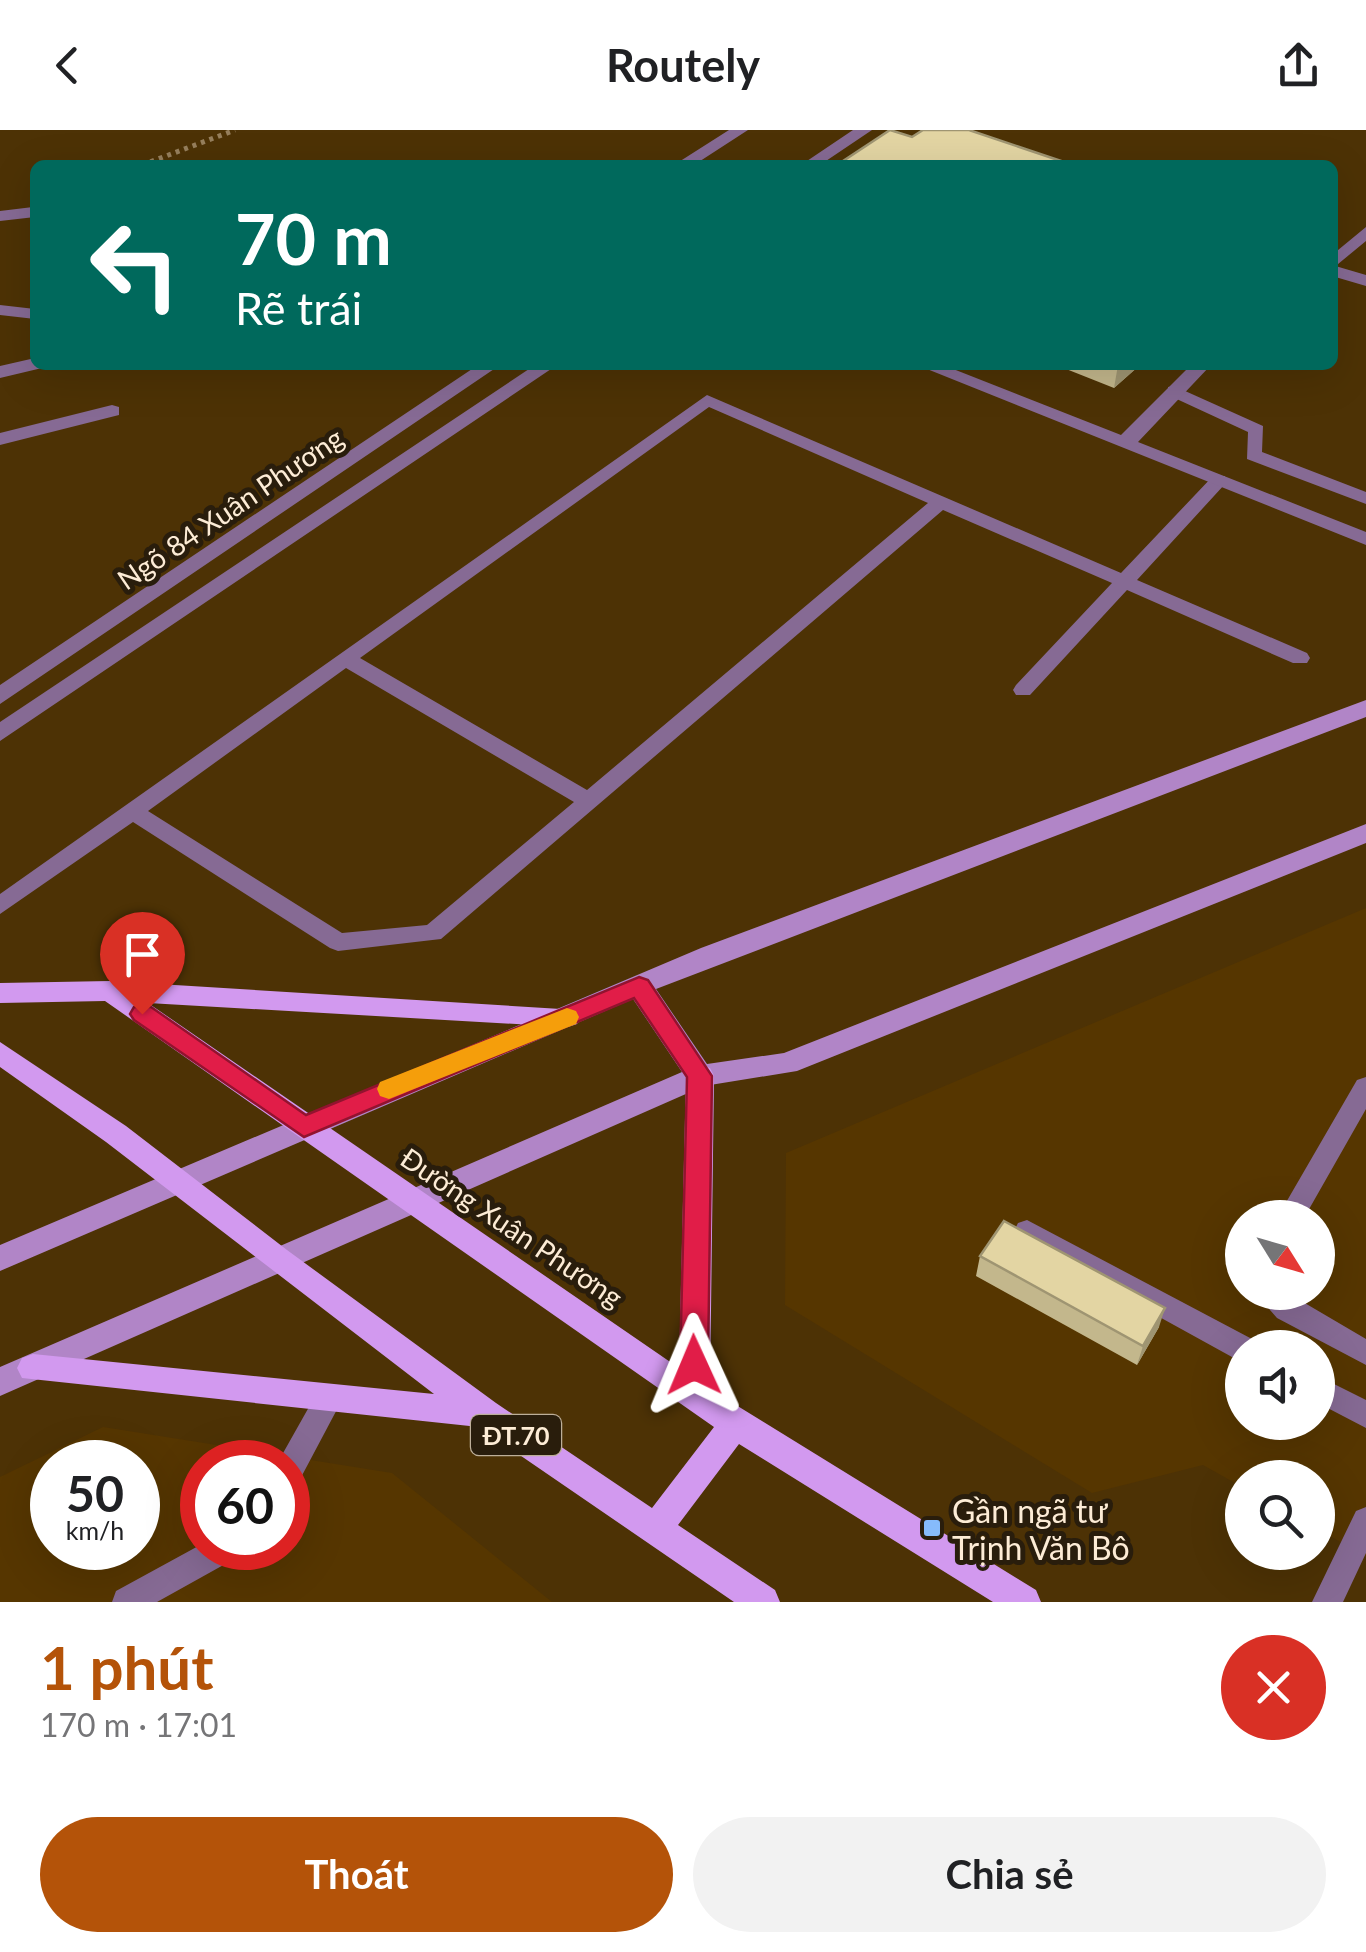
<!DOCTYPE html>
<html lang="vi">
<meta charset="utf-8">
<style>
:root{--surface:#fff;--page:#f2f2f2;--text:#202124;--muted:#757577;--accent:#b45309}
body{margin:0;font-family:Lato,sans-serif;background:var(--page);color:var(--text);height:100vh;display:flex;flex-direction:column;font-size:38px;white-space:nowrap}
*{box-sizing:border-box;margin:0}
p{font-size:32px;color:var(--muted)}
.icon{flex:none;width:55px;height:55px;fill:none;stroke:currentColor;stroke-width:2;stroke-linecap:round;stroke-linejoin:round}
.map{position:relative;height:1472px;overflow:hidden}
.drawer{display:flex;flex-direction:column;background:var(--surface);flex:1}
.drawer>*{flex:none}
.top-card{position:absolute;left:30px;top:30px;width:1308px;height:210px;border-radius:15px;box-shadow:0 10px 40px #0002;background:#00695c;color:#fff;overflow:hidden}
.needle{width:65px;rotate:127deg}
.controls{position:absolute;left:1225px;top:1070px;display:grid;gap:20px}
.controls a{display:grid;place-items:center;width:110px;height:110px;border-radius:50%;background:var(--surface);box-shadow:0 10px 40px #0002;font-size:50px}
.speed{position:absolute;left:30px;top:1310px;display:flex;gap:20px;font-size:50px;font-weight:700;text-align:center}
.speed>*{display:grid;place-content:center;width:130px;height:130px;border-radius:50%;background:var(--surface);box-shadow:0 10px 40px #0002;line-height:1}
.speed small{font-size:25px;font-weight:400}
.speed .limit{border:15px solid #d22;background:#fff;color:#111}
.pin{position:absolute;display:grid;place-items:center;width:85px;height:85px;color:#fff;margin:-102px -42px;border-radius:50% 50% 50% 0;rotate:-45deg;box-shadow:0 0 10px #0007}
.pin .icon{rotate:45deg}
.me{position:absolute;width:110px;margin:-55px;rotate:359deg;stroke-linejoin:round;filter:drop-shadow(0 0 8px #0008)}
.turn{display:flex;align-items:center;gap:35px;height:210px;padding:0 40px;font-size:45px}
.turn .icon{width:130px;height:130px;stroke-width:2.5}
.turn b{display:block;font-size:70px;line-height:85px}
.round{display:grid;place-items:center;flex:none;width:105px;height:105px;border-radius:52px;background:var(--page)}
.head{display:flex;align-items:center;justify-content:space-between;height:170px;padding:0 40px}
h1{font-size:60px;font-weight:700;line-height:75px;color:var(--accent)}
.button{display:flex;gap:20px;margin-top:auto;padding:20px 40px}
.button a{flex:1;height:115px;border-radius:60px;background:var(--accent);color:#fff;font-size:40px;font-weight:700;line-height:115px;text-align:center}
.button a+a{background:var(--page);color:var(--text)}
header{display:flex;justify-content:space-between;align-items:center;height:130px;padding:0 40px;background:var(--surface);font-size:45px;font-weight:700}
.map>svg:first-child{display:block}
</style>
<header><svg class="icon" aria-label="back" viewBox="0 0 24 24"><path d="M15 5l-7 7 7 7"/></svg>Routely<svg class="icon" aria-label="share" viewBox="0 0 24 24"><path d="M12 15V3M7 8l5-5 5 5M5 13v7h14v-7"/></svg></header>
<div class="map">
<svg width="1366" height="1472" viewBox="0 0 1366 1472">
<rect width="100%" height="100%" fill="#4d3205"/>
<path fill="#563600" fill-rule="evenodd" d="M1366,778V1427L1318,1399V1348H1242V1357L1203,1335L1092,1363L785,1175L786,1023ZM1242,1088H1318V1162H1242ZM1242,1218H1318V1292H1242Z
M103,1297L392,1343L552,1472H0V1347ZM52,1332H138V1418H52ZM202,1332H288V1418H202Z"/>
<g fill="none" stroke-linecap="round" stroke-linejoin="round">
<path stroke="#967f5c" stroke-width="5" stroke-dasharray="4 5" stroke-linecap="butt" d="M142,35L235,0"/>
<path fill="#866a94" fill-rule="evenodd" d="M1366,97V111L1332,139V125Z
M0,175L35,179V189L0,185Z
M1174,256L1263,296L1262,322L1366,362V374L1247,329L1248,302L1168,265V257Z
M707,265L1121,443L1213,346H1225V354L1137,450L1307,523L1310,528L1307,533H1293L1127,460L1030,565H1016L1013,560L1016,555L1112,453L943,380L441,809L338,821L330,818L133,692L0,784V764ZM709,277L928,373L587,660L360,528ZM346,538L574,672L427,795L342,803L148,681Z
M1366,947V979L1304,1088H1277L1357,950Z
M1027,1090L1252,1209L1256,1218H1242V1230L1232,1227L1018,1109L1014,1101L1018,1093Z
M1254,1162H1286L1366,1209V1235L1277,1188Z
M1318,1246L1366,1270V1298L1318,1273Z
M328,1257L338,1261L342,1270L298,1353L288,1356V1332H278L318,1261Z
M1366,1377V1423L1343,1472H1312L1356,1381Z
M202,1414V1418H240L236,1428L157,1472H112L116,1461Z"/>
<path fill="#866a94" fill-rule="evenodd" d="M729,0H748L694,35H674Z
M853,0H872L820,35H801Z
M33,77L35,87L0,91V81Z
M1332,135L1366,145V156L1332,146Z
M35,228V235H44L42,238L0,248V236Z
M478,235H500L0,574V555Z
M535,235H557L0,611V592Z
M917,235H943L1121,305L1191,235H1211L1138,312L1366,402V415Z
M112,275L119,277V285L0,315V303Z"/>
<path fill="#b185c7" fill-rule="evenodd" d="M1366,570V587L656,859L707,934L784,923L1366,694V713L797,941L704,956L0,1266V1237L682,942L633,869L0,1141V1115L701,818Z"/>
<path fill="#d299ef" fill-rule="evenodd" d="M110,851L577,880L581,887L577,894L568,897L148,873L679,1238L686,946L690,938L700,935L710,938L714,946L710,1259L1036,1460L1041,1472H993L739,1314L678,1395L775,1460L780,1472H734L479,1297L22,1248L17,1238L22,1228L33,1224L434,1264L106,1012L0,937V912L126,996L287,1120L496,1273L652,1378L714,1297L105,871L0,873V853Z"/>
</g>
<path fill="#c3b78c" d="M1056,235H1140L1114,258Z
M980,1126L1159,1197L1137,1235L976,1146Z"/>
<path fill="#9f9572" d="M1118,235H1140L1114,258Z
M1165,1178L1159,1197L1137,1235L1143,1216Z"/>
<path fill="#e3d5a3" stroke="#9f9572" stroke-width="2.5" d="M890,0L912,7L923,0H969L1073,35H837Z
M1004,1091L1165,1178L1143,1216L980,1126Z"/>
<path fill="#e11d48" stroke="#92132f" stroke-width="2.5" d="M639,847L648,850L712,946L708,1235L704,1244L694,1247L684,1244L680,1235L687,947L634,868L304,1007L134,890L130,884L134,877H151L306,985Z"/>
<path fill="#f59e0b" d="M567,878L576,881L579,887L576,894L389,969L380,966L377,959L380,952Z"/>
<rect fill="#86bbfb" stroke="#291d0c" stroke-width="4" x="922" y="1388" width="20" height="20" rx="5"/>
<g text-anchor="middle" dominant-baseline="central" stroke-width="10" stroke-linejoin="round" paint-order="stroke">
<rect fill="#291d0c" stroke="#bdae99" stroke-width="2.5" x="471" y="1285" width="90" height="40" rx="8"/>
<g font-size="25" font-weight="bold" fill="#fdecd6">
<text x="516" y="1305">ĐT.70</text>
</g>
<g font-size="28" fill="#fdecd6" stroke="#291d0c">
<text transform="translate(230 378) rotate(-34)">Ngõ 84 Xuân Phương</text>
<text transform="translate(512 1097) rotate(34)">Đường Xuân Phương</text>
</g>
<g font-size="32" fill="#fdecd6" stroke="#291d0c" text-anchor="start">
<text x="952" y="1380">Gần ngã tư<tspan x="952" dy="37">Trịnh Văn Bô</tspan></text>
</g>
</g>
</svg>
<div class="controls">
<a><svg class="needle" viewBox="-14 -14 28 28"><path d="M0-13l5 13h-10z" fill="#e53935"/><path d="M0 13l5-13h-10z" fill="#757577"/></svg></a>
<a><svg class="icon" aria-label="sound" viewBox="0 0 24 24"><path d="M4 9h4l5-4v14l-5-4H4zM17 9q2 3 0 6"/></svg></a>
<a><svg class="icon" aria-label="search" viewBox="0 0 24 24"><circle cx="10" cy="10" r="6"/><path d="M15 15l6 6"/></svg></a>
</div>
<div class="speed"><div>50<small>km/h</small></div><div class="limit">60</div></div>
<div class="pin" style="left:142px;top:884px;background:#d93025"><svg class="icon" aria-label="arrive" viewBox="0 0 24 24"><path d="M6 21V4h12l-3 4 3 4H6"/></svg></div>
<svg class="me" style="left:694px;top:1235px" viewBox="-20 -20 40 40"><path d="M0-17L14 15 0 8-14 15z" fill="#e11d48" stroke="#fff" stroke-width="4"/></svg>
<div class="top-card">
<div class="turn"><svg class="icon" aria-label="left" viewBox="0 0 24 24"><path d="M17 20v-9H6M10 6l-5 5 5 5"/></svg><div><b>70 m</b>Rẽ trái</div></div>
</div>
</div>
<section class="drawer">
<div class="head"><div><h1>1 phút</h1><p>170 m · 17:01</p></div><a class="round" style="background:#d93025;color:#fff"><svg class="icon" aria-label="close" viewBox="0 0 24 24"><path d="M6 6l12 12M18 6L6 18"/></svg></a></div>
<div class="button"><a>Thoát</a><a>Chia sẻ</a></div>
</section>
